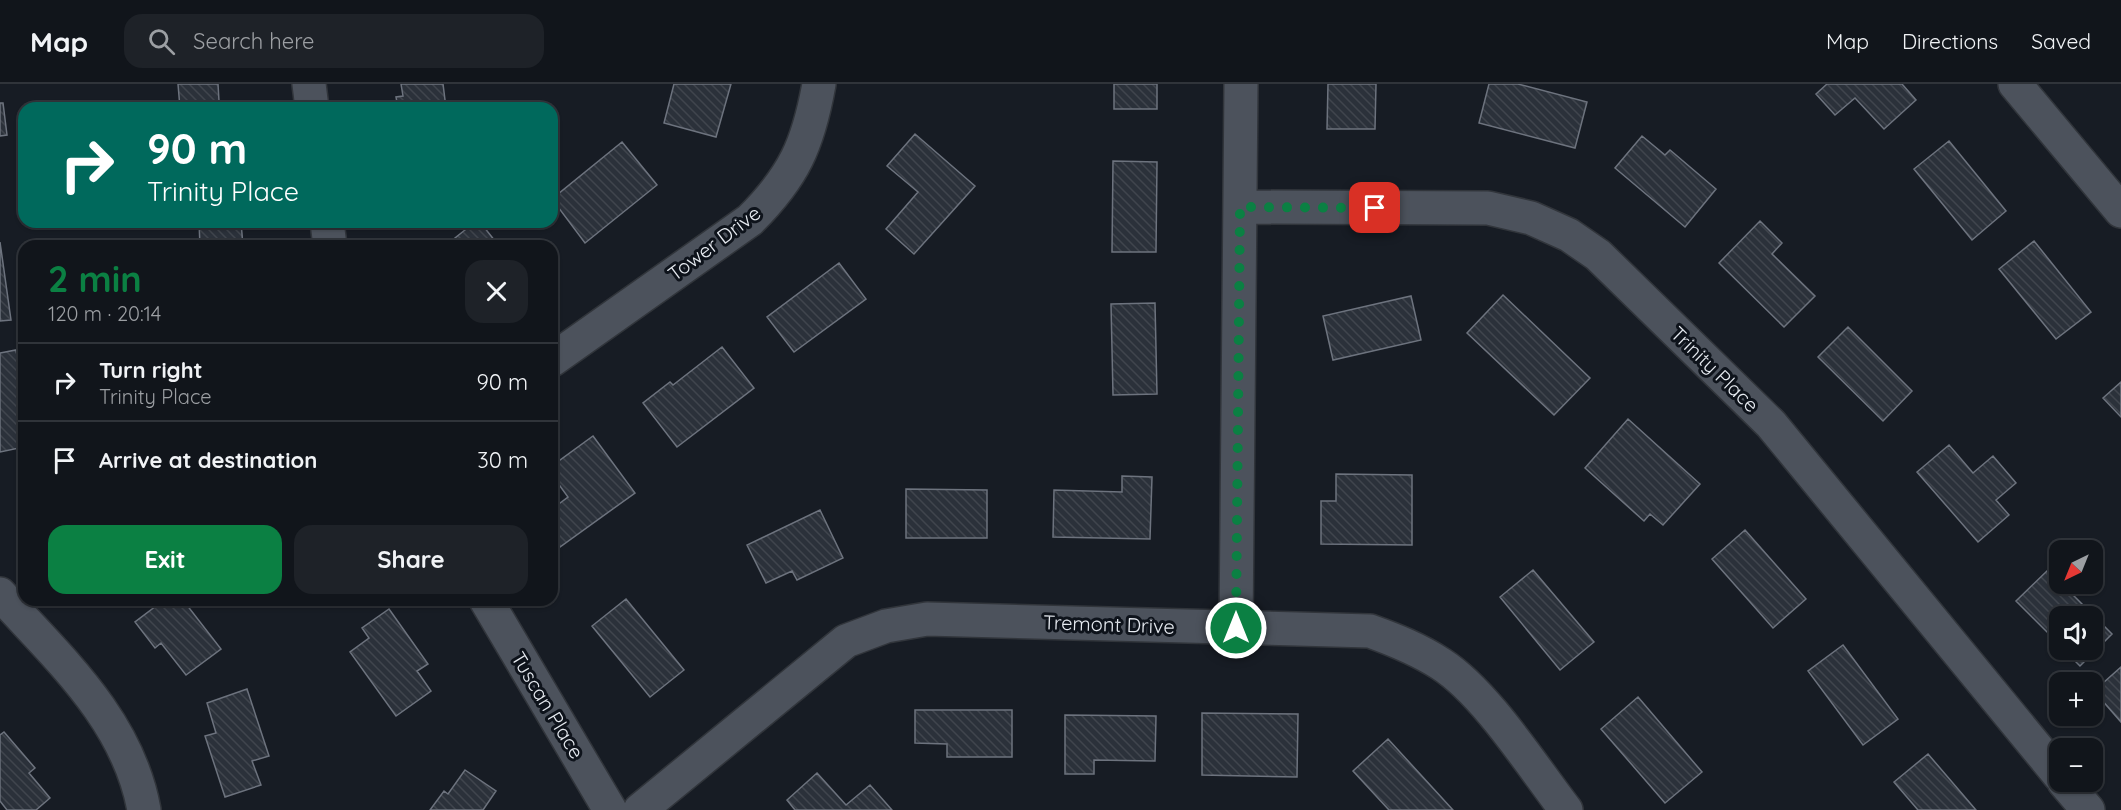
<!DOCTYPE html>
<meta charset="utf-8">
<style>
:root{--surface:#11151b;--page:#1e2228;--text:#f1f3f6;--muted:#9c9fa3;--line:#30343a;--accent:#0b8043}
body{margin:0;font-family:Quicksand,sans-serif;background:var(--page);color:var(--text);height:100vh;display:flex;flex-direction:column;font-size:22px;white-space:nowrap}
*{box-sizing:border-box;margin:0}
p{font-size:20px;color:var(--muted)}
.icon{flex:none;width:33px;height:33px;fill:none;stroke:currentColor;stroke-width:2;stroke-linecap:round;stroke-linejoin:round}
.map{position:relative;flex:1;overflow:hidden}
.details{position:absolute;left:18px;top:156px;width:540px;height:366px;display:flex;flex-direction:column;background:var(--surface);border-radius:18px;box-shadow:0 2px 4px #0004,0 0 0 2px var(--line)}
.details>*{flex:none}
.top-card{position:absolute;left:18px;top:18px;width:540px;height:126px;border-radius:18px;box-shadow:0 2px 4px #0004,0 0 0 2px var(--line);background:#00695c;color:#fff;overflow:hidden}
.needle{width:39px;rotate:223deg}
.fabs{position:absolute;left:2049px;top:456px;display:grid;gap:12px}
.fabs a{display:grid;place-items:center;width:54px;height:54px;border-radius:12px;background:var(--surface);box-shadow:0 2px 4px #0004,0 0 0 2px var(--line);font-size:30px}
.pin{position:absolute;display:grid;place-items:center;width:51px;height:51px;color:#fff;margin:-26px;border-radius:12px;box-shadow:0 3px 9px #0006}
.me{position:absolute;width:66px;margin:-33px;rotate:0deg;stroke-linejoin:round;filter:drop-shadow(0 0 4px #0008)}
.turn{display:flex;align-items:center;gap:21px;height:126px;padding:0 30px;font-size:27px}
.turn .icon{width:78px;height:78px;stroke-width:2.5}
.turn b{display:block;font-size:42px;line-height:51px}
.round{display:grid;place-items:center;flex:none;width:63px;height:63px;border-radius:18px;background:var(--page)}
.summary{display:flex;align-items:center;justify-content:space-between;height:102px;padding:0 30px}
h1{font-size:36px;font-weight:800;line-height:45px;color:var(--accent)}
.button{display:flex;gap:12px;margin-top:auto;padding:12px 30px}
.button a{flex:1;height:69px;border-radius:18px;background:var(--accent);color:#fff;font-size:24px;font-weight:800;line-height:69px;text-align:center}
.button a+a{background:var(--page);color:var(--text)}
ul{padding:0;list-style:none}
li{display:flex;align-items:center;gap:18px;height:78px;padding:0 30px;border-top:2px solid var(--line)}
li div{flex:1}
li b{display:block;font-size:22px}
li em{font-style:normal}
header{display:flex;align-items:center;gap:36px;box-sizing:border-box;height:84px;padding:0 30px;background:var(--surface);border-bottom:2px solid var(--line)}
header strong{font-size:28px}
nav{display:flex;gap:33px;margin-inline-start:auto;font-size:21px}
.search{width:420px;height:54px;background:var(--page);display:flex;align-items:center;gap:15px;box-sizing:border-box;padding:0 21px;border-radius:18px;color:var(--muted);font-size:22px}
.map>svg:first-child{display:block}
</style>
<header>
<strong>Map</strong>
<div class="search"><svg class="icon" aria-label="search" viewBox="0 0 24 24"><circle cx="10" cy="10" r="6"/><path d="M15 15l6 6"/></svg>Search here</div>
<nav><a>Map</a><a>Directions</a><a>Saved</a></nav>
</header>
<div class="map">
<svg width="2121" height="726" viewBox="0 0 2121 726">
<defs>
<pattern id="building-back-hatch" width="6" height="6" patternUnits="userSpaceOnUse" patternTransform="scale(1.5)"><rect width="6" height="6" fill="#2b313a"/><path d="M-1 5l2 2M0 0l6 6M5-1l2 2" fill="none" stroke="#40454d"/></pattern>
</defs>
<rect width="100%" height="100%" fill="#171c24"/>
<path fill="url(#building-back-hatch)" stroke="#6d737e" stroke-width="1.5" d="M178,0H218L219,17H229L230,24H180Z
M401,0H443L446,24H398L396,13L403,12Z
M674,0H731L716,53L664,39Z
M1114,0H1157V25H1114Z
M1328,0H1376L1375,45H1327Z
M1489,0H1518L1587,18L1575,64L1479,39Z
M1827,0H1902L1916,16L1884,45L1855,14L1835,31L1816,10Z
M0,19H3L7,51L0,52Z
M915,50L975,102L914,170L886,145L918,108L887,82Z
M1642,52L1665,71L1670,66L1716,105L1685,143L1615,84Z
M1949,57L2006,127L1972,156L1914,85Z
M622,58L657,101L585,159L552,115Z
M1113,77L1157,78L1156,168H1112Z
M1760,137L1782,159L1772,170L1815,212L1784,243L1719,179Z
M199,138H241L243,162H200Z
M475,138H480L499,162H445Z
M2034,157L2091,228L2056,255L1999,185Z
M0,158L11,236L0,237Z
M839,179L866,215L794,268L767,233Z
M1503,211L1590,294L1554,331L1467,249Z
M1411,212L1421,256L1333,276L1323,232Z
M1155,219L1157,310L1113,311L1111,220Z
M1848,243L1912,307L1883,337L1818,273Z
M722,263L754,304L677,363L643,319L670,298L673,301Z
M16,266L20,289L24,288V363L0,368V269Z
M2121,298V333L2103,314Z
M1628,335L1700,400L1663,441L1650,430L1644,437L1585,384Z
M593,352L635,409L553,468L552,425L568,413L552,391V382Z
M1949,361L1973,389L1993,372L2016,399L1996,416L2009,431L1978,458L1917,388Z
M1336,390L1412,391V461L1321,460V417H1336Z
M1122,392L1152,393L1150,455L1053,453L1054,406L1122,408Z
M906,405L987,406V454H906Z
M820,426L843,474L797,496L792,487L766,499L747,461Z
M1745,446L1806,515L1773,544L1712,475Z
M1533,486L1594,558L1560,586L1500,513Z
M2048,486L2112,550L2080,582L2064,566H2092V532H2060V561L2016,517Z
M626,515L684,586L650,613L592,542Z
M164,516H183L221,565L186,591L161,559L155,564L135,538Z
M389,525L428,580L417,587L431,607L396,632L350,568L369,554L362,544Z
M1843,561L1898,635L1863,661L1808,587Z
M2121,583V638L2094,607Z
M247,605L269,672L252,677L261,701L225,713L205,652L216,649L207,619Z
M1638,613L1702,688L1665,719L1601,645Z
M915,626H1012V673H947V660L915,659Z
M1202,629L1298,630L1297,693L1202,691Z
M1065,631L1156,632L1155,677L1094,676V690H1065Z
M4,648L35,684L29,689L50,714L36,726H7L0,717V651Z
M1388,655L1453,726H1389L1353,687Z
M1928,670L1976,726H1918L1894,698Z
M465,686L496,707L483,726H430L444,707L448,710Z
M817,689L846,721L870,701L892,726H795L787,716Z"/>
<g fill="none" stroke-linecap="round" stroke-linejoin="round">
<g stroke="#31353b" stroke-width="36">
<path id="minor" d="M309,0L312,24
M2015,0L2121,127
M1240,123L1488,124L1531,134L1569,151L1598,171L1771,340L2060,692
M327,138L330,162
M552,276L750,136C794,92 808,61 819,0
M0,510C59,575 128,636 144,726
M486,516L610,726
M1236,544L1241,0
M2064,698L2088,726
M640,726L846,557L886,542L927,535L1370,547C1395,556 1418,565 1441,580C1486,609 1532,682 1566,726"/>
</g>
<use href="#minor" stroke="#4c525c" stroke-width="33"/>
</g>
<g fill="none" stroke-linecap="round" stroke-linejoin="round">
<path stroke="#0b8043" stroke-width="10" stroke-dasharray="0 18" d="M1236,544L1240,123L1375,124"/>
</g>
<g text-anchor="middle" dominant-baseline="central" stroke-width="6" stroke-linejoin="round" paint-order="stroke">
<g font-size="20" fill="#e7ebf1" stroke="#0e131b">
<text transform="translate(714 159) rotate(-37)">Tower Drive</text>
<text transform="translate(1715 285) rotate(44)">Trinity Place</text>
<text transform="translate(1109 540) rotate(2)">Tremont Drive</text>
<text transform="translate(548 621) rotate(59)">Tuscan Place</text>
</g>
</g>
</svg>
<div class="fabs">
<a><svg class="needle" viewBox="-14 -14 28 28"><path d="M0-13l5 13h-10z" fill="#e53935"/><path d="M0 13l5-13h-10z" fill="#9c9fa3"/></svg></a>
<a><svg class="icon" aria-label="sound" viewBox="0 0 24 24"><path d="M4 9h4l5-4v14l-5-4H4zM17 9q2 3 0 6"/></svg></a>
<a>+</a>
<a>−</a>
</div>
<div class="pin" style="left:1375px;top:124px;background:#d93025"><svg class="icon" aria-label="arrive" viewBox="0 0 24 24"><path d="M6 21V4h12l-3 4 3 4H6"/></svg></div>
<svg class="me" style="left:1236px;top:544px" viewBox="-20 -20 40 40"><circle r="17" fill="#0b8043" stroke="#fff" stroke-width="3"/><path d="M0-11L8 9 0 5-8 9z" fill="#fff"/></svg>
<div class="top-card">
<div class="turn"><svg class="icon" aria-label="right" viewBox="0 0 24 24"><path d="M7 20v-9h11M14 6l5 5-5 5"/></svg><div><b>90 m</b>Trinity Place</div></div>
</div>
<section class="details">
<div class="summary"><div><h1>2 min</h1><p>120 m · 20:14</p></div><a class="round"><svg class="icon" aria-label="close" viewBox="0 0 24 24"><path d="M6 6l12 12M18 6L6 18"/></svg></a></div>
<ul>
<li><svg class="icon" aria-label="right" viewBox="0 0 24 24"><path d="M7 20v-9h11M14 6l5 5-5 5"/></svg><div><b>Turn right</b><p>Trinity Place</p></div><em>90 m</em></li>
<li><svg class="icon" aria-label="arrive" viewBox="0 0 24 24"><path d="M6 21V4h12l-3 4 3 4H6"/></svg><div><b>Arrive at destination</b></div><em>30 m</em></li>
</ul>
<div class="button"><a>Exit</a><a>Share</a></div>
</section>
</div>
